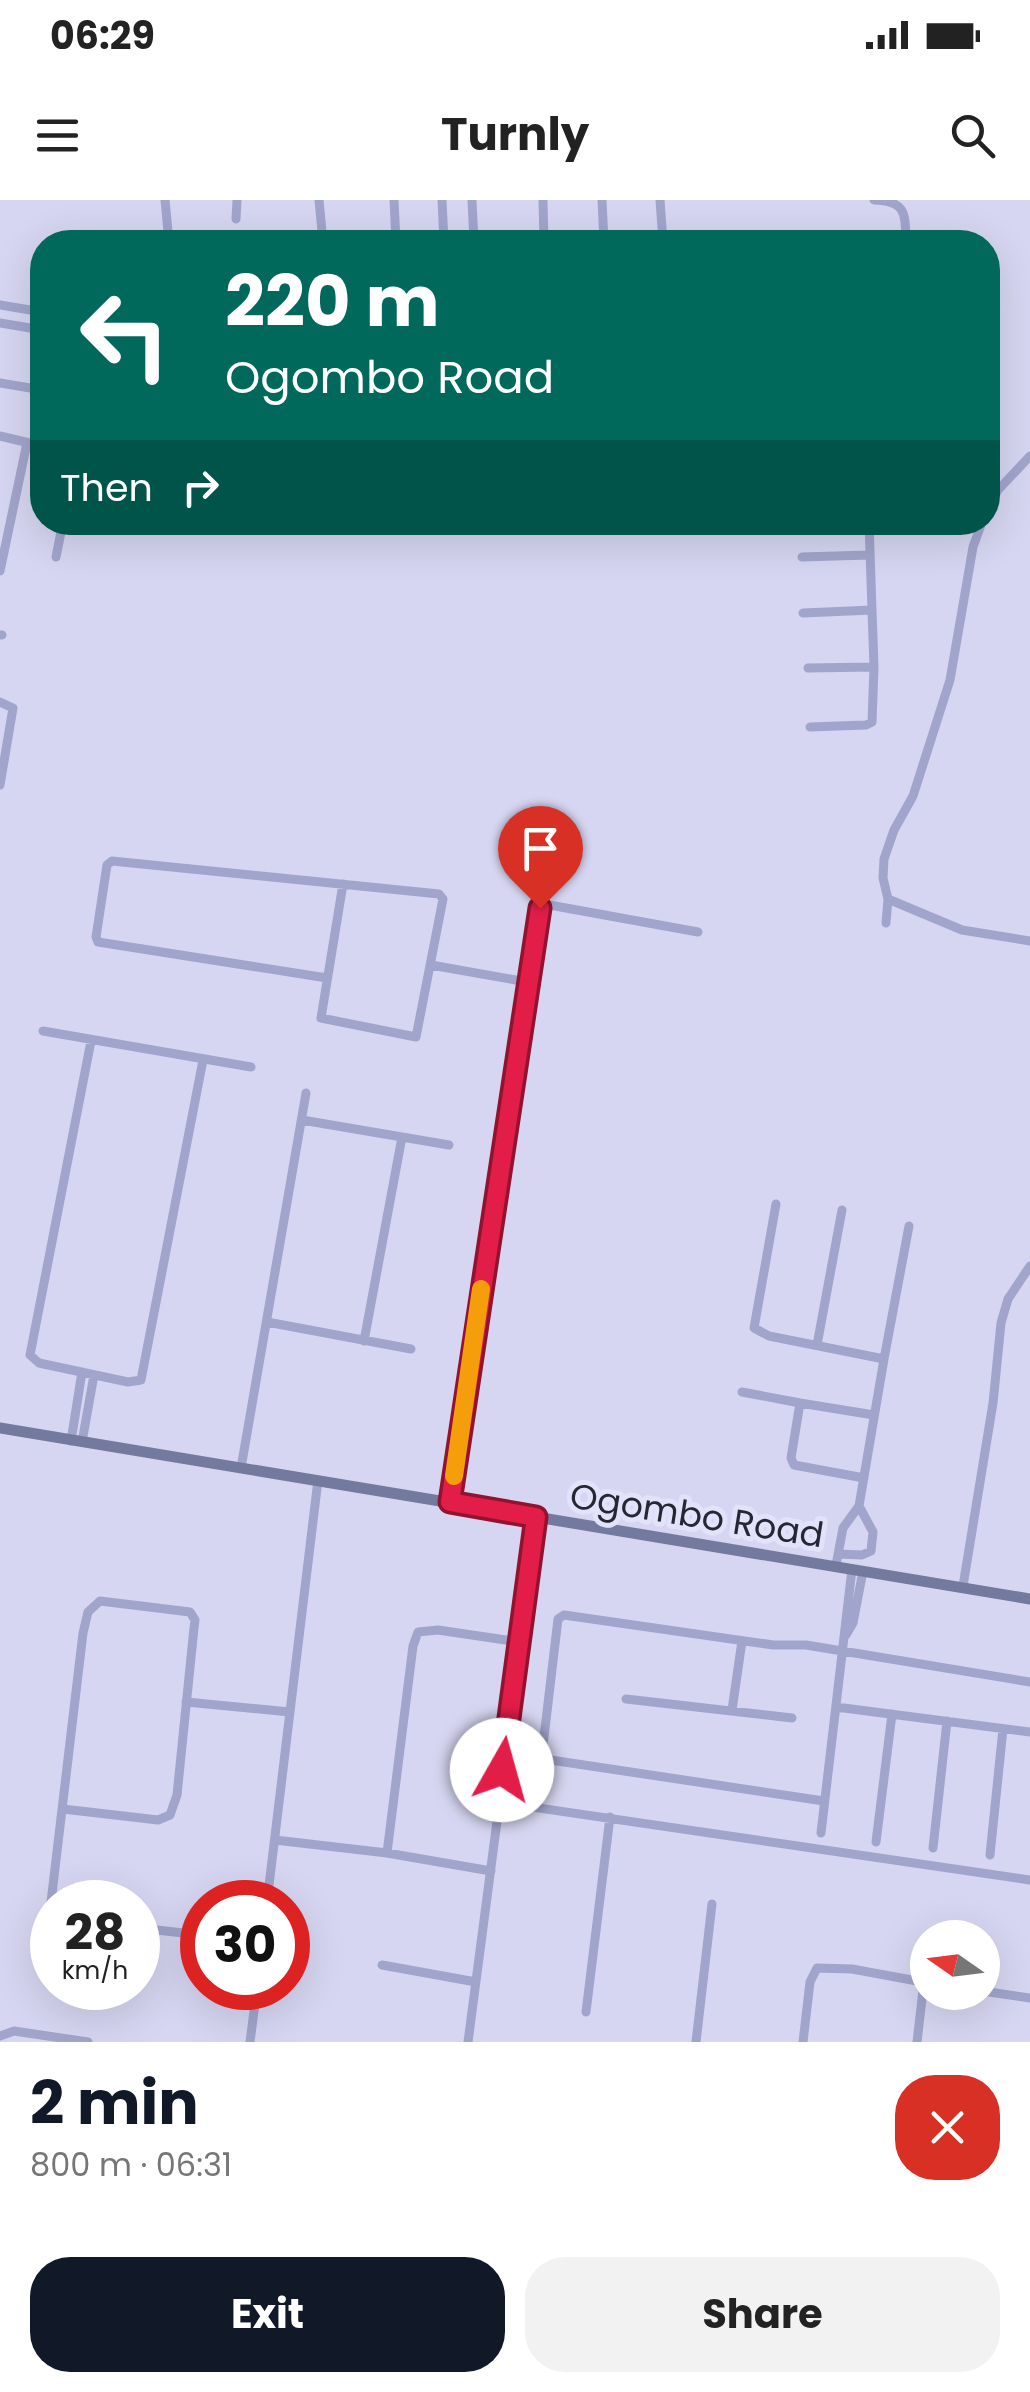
<!DOCTYPE html>
<meta charset="utf-8">
<style>
:root{--surface:#fff;--page:#f2f2f2;--text:#222;--muted:#767676;--accent:#111827}
body{margin:0;font-family:Poppins,sans-serif;background:var(--page);color:var(--text);height:100vh;display:flex;flex-direction:column;font-size:38px;white-space:nowrap}
*{box-sizing:border-box;margin:0}
p{font-size:32px;color:var(--muted)}
.icon{flex:none;width:55px;height:55px;fill:none;stroke:currentColor;stroke-width:2;stroke-linecap:round;stroke-linejoin:round}
.map{position:relative;height:1842px;overflow:hidden}
.panel{display:flex;flex-direction:column;background:var(--surface);flex:1}
.panel>*{flex:none}
.guide{position:absolute;left:30px;top:30px;width:970px;height:305px;border-radius:40px;box-shadow:0 10px 40px #0002;background:#00695c;color:#fff;overflow:hidden}
.needle{width:65px;rotate:284deg}
.tools{position:absolute;left:910px;top:1720px;display:grid;gap:20px}
.tools a{display:grid;place-items:center;width:90px;height:90px;border-radius:50%;background:var(--surface);box-shadow:0 10px 40px #0002;font-size:50px}
.speed{position:absolute;left:30px;top:1680px;display:flex;gap:20px;font-size:50px;font-weight:700;text-align:center}
.speed>*{display:grid;place-content:center;width:130px;height:130px;border-radius:50%;background:var(--surface);box-shadow:0 10px 40px #0002;line-height:1}
.speed small{font-size:25px;font-weight:400}
.speed .limit{border:15px solid #d22;background:#fff;color:#111}
.pin{position:absolute;display:grid;place-items:center;width:85px;height:85px;color:#fff;margin:-102px -42px;border-radius:50% 50% 50% 0;rotate:-45deg;box-shadow:0 0 10px #0007}
.pin .icon{rotate:45deg}
.me{position:absolute;width:110px;margin:-55px;rotate:7deg;stroke-linejoin:round;filter:drop-shadow(0 0 8px #0008)}
.turn{display:flex;align-items:center;gap:35px;height:210px;padding:0 30px;font-size:45px}
.turn .icon{width:130px;height:130px;stroke-width:2.5}
.turn b{display:block;font-size:70px;line-height:85px}
.then{display:flex;align-items:center;height:95px;padding:0 30px;background:#0003;gap:20px;font-size:38px}
.round{display:grid;place-items:center;flex:none;width:105px;height:105px;border-radius:40px;background:var(--page)}
.head{display:flex;align-items:center;justify-content:space-between;height:170px;padding:0 30px}
h1{font-size:60px;font-weight:700;line-height:75px;color:var(--accent)}
.button{display:flex;gap:20px;margin-top:auto;padding:20px 30px}
.button a{flex:1;height:115px;border-radius:40px;background:var(--accent);color:#fff;font-size:40px;font-weight:700;line-height:115px;text-align:center}
.button a+a{background:var(--page);color:var(--text)}
.status{display:flex;justify-content:space-between;align-items:center;height:70px;padding:0 50px;background:var(--surface);direction:ltr}
.status svg{height:28px;fill:currentColor}
header{display:flex;justify-content:space-between;align-items:center;height:130px;padding:0 30px;background:var(--surface);font-size:45px;font-weight:700}
.map>svg:first-child{display:block}
</style>
<div class="status"><b>06:29</b><svg viewBox="0 0 49 12"><path d="M0 12V9h3v3zM5 12V6h3v6zM10 12V3h3v9zM15 12V0h3v12zM26 1h20v11H26zM47 4h2v5h-2z"/></svg></div>
<header><svg class="icon" aria-label="menu" viewBox="0 0 24 24"><path d="M4 6h16M4 12h16M4 18h16"/></svg>Turnly<svg class="icon" aria-label="search" viewBox="0 0 24 24"><circle cx="10" cy="10" r="6"/><path d="M15 15l6 6"/></svg></header>
<div class="map">
<svg width="1030" height="1842" viewBox="0 0 1030 1842">
<rect width="100%" height="100%" fill="#d6d6f2"/>
<g fill="none" stroke-linecap="round" stroke-linejoin="round">
<path stroke="#a2a5cb" stroke-width="9" d="M165,0L169,42
M319,0L323,42
M394,0L396,42
M442,0L444,42
M472,0L474,42
M543,0L544,42
M602,0L604,42
M660,0L663,42
M874,0C907,1 905,14 906,42
M236,19L237,0
M0,105L42,112
M0,123L42,130
M0,183L42,190
M0,236L42,246
M988,308L998,290L1030,256
M56,357L63,322
M802,357L869,355
M0,371L27,243
M803,413L872,410L869,322
M0,435H2
M808,468L874,467L872,410
M0,502L13,508L0,585
M810,527L866,525L872,522L874,467
M888,699L962,730L1030,741
M886,723L888,699L883,678L884,659L894,630L913,596L950,480L973,347L982,322
M431,765L527,782
M327,778L98,742L96,737L107,665L112,661L439,694L443,699L416,837L321,818L343,684
M43,831L251,867
M91,841L30,1155L39,1163L128,1182L141,1180L203,860
M302,920L449,945
M776,1004L754,1128L769,1136L884,1159L859,1306L843,1328L836,1365
M267,1122L411,1149
M364,1141L402,937
M817,1145L842,1010
M884,1159L909,1026
M742,1192L800,1203
M71,1241L82,1172
M82,1242L94,1175
M241,1268L306,893
M864,1278L794,1265L791,1258L800,1203L874,1215
M450,1302L538,710L545,705L555,706L698,732
M838,1354L862,1355L871,1351L873,1332L859,1306
M963,1386L993,1203L1001,1123L1008,1099L1030,1066
M846,1435L853,1423L863,1371
M626,1499L792,1518
M186,1502L290,1512
M836,1507L1030,1532
M732,1510L742,1441
M824,1601L544,1559L542,1554L558,1419L564,1415L773,1445H806L1030,1482
M498,1602L1030,1680
M821,1633L852,1369
M275,1640L387,1653L491,1671
M876,1642L892,1514
M933,1648L947,1521
M387,1653L413,1446L418,1432L438,1430L519,1442
M990,1655L1003,1529
M267,1702L318,1280
M52,1709L51,1702L83,1433L88,1412L100,1401L190,1412L195,1420L194,1428L177,1595L170,1615L158,1620L63,1609
M138,1728L202,1735
M382,1765L476,1782
M982,1791L1030,1798
M586,1812L610,1617
M0,1836L14,1831L88,1842
M250,1842L257,1788
M468,1842L537,1317
M696,1842L712,1704
M803,1842L810,1782L817,1768L852,1769L928,1783
M917,1842L924,1782"/>
<path stroke="#737a9e" stroke-width="11" d="M0,1228L1030,1399"/>
</g>
<g fill="none" stroke-linecap="round" stroke-linejoin="round">
<g stroke="#92132f" stroke-width="25">
<path id="route" d="M502,1570L536,1317L450,1302L540,708"/>
</g>
<use href="#route" stroke="#e11d48" stroke-width="18"/>
<path stroke="#f59e0b" stroke-width="18" d="M454,1276L481,1089"/>
</g>
<g text-anchor="middle" dominant-baseline="central" stroke-width="10" stroke-linejoin="round" paint-order="stroke">
<g font-size="35" fill="#252834" stroke="#e2e2fa">
<text transform="translate(697 1315) rotate(9)">Ogombo Road</text>
</g>
</g>
</svg>
<div class="tools">
<a><svg class="needle" viewBox="-14 -14 28 28"><path d="M0-13l5 13h-10z" fill="#e53935"/><path d="M0 13l5-13h-10z" fill="#767676"/></svg></a>
</div>
<div class="speed"><div>28<small>km/h</small></div><div class="limit">30</div></div>
<div class="pin" style="left:540px;top:708px;background:#d93025"><svg class="icon" aria-label="arrive" viewBox="0 0 24 24"><path d="M6 21V4h12l-3 4 3 4H6"/></svg></div>
<svg class="me" style="left:502px;top:1570px" viewBox="-20 -20 40 40"><circle r="19" fill="#fff"/><path d="M0-13L10 11 0 6-10 11z" fill="#e11d48"/></svg>
<div class="guide">
<div class="turn"><svg class="icon" aria-label="left" viewBox="0 0 24 24"><path d="M17 20v-9H6M10 6l-5 5 5 5"/></svg><div><b>220 m</b>Ogombo Road</div></div>
<div class="then">Then<svg class="icon" aria-label="right" viewBox="0 0 24 24"><path d="M7 20v-9h11M14 6l5 5-5 5"/></svg></div>
</div>
</div>
<section class="panel">
<div class="head"><div><h1>2 min</h1><p>800 m · 06:31</p></div><a class="round" style="background:#d93025;color:#fff"><svg class="icon" aria-label="close" viewBox="0 0 24 24"><path d="M6 6l12 12M18 6L6 18"/></svg></a></div>
<div class="button"><a>Exit</a><a>Share</a></div>
</section>
